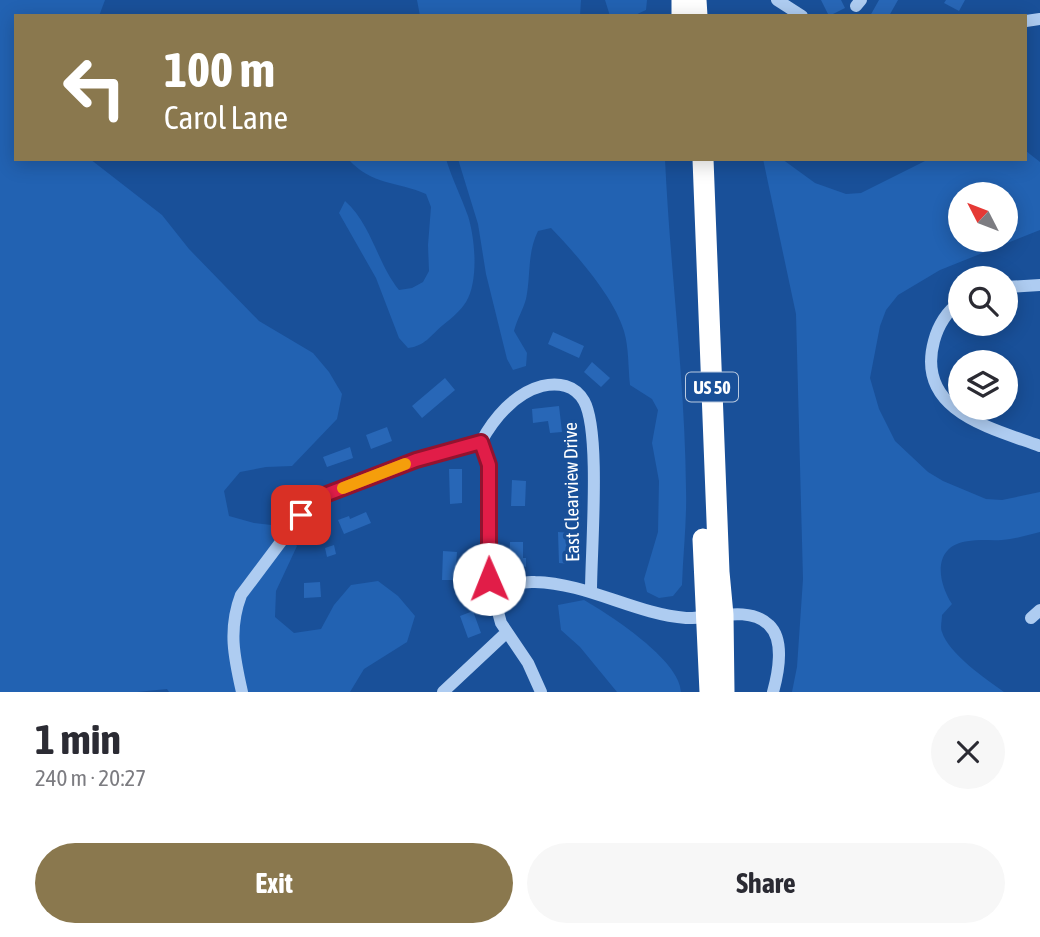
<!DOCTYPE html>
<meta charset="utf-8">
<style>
:root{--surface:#fff;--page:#f7f7f7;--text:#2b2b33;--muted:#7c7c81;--accent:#8a784e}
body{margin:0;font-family:"Asap Condensed",sans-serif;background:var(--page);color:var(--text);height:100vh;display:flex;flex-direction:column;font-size:26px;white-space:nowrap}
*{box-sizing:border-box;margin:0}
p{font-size:23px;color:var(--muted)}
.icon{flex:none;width:38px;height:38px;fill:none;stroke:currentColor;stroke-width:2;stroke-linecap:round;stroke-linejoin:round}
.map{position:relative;height:692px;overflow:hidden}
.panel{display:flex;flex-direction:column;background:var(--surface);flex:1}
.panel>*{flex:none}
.banner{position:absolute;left:14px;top:14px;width:1013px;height:147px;border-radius:0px;box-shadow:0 4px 18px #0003;background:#8a784e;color:#fff;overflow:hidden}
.needle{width:46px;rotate:312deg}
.tools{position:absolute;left:948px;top:182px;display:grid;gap:14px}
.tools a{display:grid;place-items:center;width:70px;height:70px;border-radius:50%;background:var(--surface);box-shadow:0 4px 18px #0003;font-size:35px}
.pin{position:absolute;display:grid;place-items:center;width:60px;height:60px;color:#fff;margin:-30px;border-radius:14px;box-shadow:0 4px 10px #0006}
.me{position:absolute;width:77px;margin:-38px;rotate:359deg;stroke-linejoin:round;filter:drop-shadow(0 0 5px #0008)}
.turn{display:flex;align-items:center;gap:24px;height:147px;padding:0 35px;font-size:32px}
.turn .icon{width:91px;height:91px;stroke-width:2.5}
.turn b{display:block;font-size:49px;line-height:60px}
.round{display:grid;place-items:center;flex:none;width:74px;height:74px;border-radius:37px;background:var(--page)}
.summary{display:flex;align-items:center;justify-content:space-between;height:119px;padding:0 35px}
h1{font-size:42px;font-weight:700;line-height:52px}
.action{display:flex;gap:14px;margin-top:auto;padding:14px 35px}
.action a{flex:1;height:80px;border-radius:42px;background:var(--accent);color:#fff;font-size:28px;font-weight:700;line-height:80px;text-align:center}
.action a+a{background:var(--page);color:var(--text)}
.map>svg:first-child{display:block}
</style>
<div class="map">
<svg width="1040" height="692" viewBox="0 0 1040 692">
<rect width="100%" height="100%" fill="#195099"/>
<path fill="#2262b2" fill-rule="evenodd" d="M0,0H105L99,16H16V159H90L162,215L189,249L259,321L313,353L329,372L342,394L337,419L292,466L266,467L240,472L224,491L229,516L254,523L280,526L297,546L276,591L275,617L294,633L321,629L334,605L351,585L378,581L398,596L415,616L407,642L364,669L350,692H169L167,689L137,692H0Z
M417,0H581L580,16H420Z
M605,0H647L646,10L633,16H610Z
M1026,147V151L1040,162V230L940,270L898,295L886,310L880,326L870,378L879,409L895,441L928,472L943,481L986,499L1002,500L1040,492V532C1028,535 1015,539 1002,540C991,541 980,539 969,541C932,545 937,581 952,604L942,615C942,620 940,628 942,632C948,653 987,680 1004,692H792L797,667L803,579L796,314L763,159H782L815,183L846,194L861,193L929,159H1026ZM961,194H1006V240H961Z
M348,159H446C452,179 461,196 468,216C475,238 479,281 466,302C461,310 451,319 443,325C430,336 425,346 408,348L399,338L376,278L339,213L345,201C372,225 377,263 399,290L412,288L423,282L429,271L428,245L431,207L426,194C396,181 373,186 348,159Z
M458,159H665C670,269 685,379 686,489C687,521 683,553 682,585L673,596L659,598L647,592L644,579L658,532L659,481L652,443L658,410L652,399L630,385C628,367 629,348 624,331C614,297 576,254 551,228L538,231C527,253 531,275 526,299C523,310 517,319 514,331L527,353L526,366L513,370L507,359L486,274L478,224Z
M584,600C610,615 680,660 681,692H617L580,647L561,630L558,605Z"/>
<path fill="#2867b7" d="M821,0H841L845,8L829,16Z
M879,0H898L889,16H870Z
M946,0H965L959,11L944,3Z
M553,332L584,346L579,358L548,344Z
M592,362L610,378L601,387L584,372Z
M445,378L455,390L422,418L412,406Z
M559,406L562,432L550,433L548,421L533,423L532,409Z
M387,427L392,441L371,449L366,435Z
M350,447L353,458L327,467L323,457Z
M449,469H462V503L450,504Z
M512,480L526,481L525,506H511Z
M366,512L371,523L344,534L338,520L349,516L350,519Z
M558,532L571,533L570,564L559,563Z
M510,542H523V558H526V567L509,564Z
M334,545L336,554L327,557L325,548Z
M443,551L457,552L455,580H442Z
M320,582L321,597L304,598V583Z
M473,611L481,633L468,638L460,616Z"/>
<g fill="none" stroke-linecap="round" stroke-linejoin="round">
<path stroke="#aeccf1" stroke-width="12" d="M777,0L802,16
M856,6L861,0
M1026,21L1040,19
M1006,287L1040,285
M961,302C947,310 938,326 934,341C915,411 991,428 1040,446
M481,442C494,418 515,393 542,386C558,382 575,385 584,401C601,431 591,551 591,591
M481,442L489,465V579L501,623L528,663L541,692
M493,592C506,587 521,581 535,582C587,583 635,614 686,618C711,619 749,605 769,625C785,640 778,674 773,692
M1031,618L1040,610
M242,692C234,657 228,629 241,595L301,515L322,496L416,460L481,442
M443,692L506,633"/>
<path stroke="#fff" stroke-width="21" d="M682,0V16
M696,0L697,16
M703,159L719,572L723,615L724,692
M703,539L710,692"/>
</g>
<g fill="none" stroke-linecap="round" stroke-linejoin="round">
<g stroke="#92132f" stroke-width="18">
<path id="route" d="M301,515L322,496L416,460L481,442L489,465V579"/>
</g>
<use href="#route" stroke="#e11d48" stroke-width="12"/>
<path stroke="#f59e0b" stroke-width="12" d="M343,488L405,464"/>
</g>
<g text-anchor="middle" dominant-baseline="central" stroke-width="7" stroke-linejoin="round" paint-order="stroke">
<rect fill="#195099" stroke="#bacae0" stroke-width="2" x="686" y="372.5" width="52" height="29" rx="5"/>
<g font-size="18" font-weight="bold" fill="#fff">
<text x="712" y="387">US 50</text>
</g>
<g font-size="19" fill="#fff" stroke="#195099">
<text transform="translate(571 492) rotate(-91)">East Clearview Drive</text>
</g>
</g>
</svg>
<div class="tools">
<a><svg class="needle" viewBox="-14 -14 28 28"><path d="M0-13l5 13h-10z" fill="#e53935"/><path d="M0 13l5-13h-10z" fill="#7c7c81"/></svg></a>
<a><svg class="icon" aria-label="search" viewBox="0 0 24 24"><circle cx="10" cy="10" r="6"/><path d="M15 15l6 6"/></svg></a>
<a><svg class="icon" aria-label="layers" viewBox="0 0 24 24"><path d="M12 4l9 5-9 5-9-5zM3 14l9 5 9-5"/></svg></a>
</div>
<div class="pin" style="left:301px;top:515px;background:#d93025"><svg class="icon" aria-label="arrive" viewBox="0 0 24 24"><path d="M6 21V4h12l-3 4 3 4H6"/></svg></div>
<svg class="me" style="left:489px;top:579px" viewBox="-20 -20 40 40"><circle r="19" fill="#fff"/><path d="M0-13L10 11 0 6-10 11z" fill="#e11d48"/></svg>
<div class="banner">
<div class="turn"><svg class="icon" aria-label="left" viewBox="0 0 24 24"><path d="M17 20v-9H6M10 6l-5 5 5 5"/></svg><div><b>100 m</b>Carol Lane</div></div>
</div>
</div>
<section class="panel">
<div class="summary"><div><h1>1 min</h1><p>240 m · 20:27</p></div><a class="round"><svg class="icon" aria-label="close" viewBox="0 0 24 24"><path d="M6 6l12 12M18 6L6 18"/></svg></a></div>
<div class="action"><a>Exit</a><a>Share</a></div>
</section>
